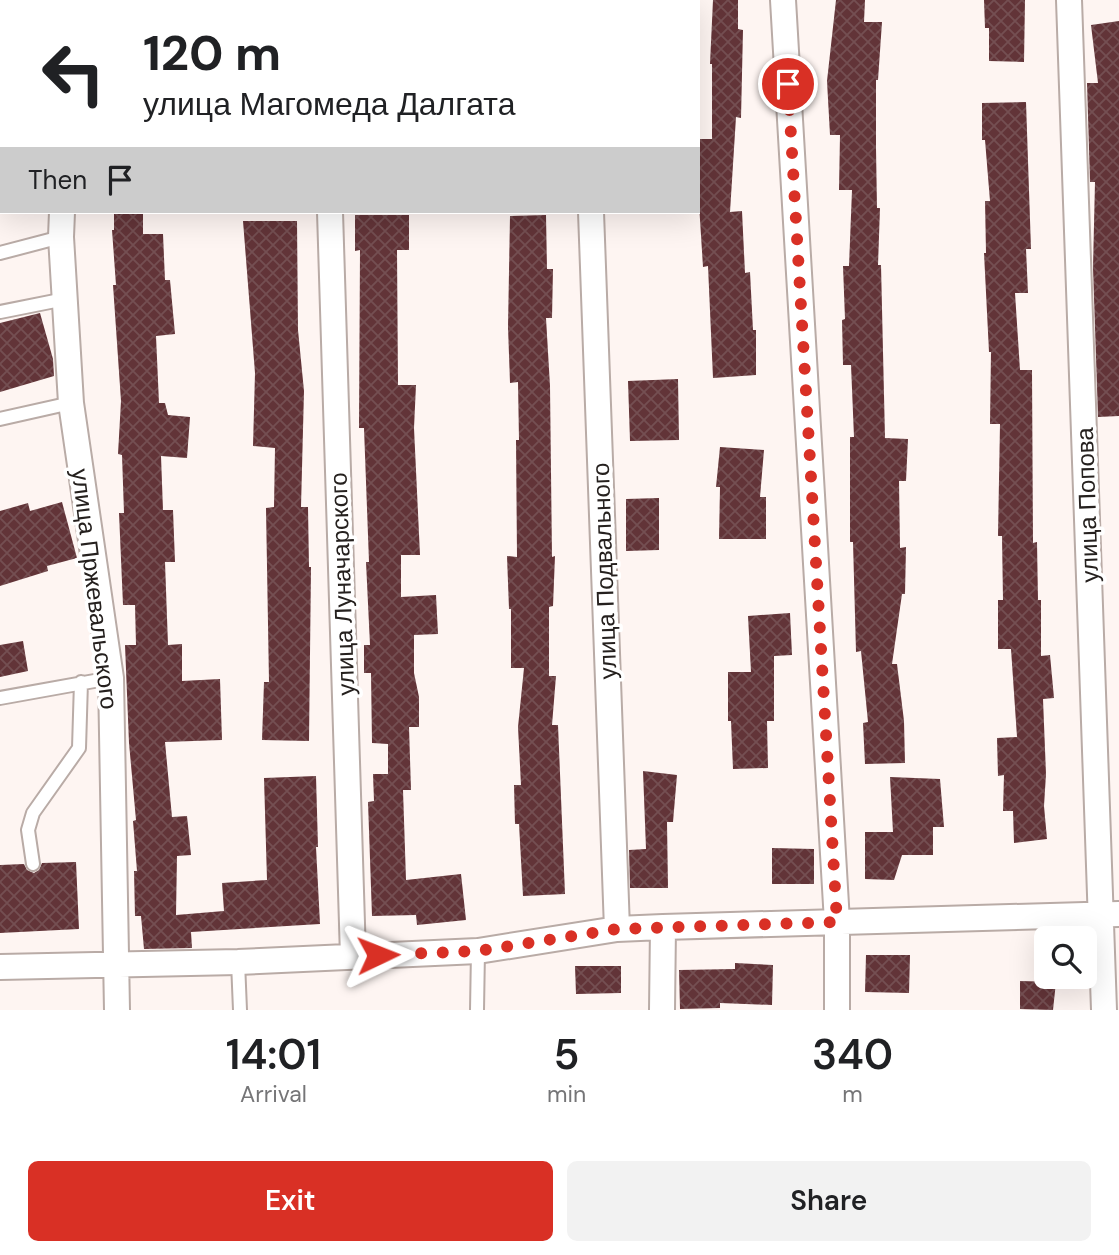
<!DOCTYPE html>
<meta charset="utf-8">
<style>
:root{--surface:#fff;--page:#f2f2f2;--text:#202124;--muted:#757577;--accent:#d93025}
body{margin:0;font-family:"DM Sans",sans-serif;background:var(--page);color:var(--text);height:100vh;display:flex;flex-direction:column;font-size:26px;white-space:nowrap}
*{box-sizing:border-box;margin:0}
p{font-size:23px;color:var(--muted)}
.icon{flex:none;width:38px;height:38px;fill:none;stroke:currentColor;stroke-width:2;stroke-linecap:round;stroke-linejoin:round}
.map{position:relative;height:1010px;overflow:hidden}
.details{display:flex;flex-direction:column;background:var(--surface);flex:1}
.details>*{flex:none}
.banner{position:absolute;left:0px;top:0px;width:700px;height:214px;box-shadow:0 7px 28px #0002;background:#fff;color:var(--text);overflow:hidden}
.buttons{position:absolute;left:1034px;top:926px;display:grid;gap:14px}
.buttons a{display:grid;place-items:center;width:63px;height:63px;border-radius:10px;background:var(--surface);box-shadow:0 7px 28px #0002;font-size:35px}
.pin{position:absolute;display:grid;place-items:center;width:60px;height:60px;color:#fff;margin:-30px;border:4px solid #fff;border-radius:50%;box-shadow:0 2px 7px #0007}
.me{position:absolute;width:77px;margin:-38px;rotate:88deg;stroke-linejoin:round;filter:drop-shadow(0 0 5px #0008)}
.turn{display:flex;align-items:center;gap:24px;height:147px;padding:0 28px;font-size:32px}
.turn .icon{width:91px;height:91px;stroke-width:2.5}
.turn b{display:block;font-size:49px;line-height:60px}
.then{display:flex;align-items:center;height:66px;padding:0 28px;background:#0003;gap:14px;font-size:26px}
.eta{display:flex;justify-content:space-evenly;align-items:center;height:119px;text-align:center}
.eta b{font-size:42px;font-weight:600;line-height:49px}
.primary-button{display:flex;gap:14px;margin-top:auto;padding:14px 28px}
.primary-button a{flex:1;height:80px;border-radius:10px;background:var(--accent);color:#fff;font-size:28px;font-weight:600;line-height:80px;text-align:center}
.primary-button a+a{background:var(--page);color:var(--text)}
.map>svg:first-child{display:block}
</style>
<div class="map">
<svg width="1119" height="1010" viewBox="0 0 1119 1010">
<defs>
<pattern id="building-cross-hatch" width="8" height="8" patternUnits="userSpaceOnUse" patternTransform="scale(1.75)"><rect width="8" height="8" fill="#623438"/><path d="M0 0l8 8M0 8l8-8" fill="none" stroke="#744f52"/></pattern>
</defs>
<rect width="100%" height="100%" fill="#fef5f2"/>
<path fill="url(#building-cross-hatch)" d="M713,0H738V29L743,30L741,118L736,117L730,212L742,211L745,273L750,272L753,330H756V375L713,378L708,266L703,267L698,188V139H712V64H710Z
M836,0H865L864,22H882L878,80H876V148L877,208H880L878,265H881L885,438L908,439L906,481H899L900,548L906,547L905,594H902L892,664H897L904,721L905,763L865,764L863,723L868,722L861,651L856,652L853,542H850V437H854L851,365H843L842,320L845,319L843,266H849L852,190H839L840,135H830L827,81Z
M984,0H1025L1024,62L989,61V28H985Z
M1119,21V416L1098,417L1093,268L1095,182H1090L1087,83H1098L1091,25Z
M1026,102L1031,249H1026L1028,293H1015L1020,370H1032L1033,543L1037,542L1038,600H1041V656L1050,655L1054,698L1043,699L1046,774L1044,806L1047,839L1014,843L1013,811H1003L1004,775L998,776L997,738L1017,737L1011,649H998V600H1003L1002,536H998L1000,424H990L991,352H989L984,253H986L985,201H990L985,140H982V103Z
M114,212H143V234H163L165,280H170L175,334L156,336L159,403H165L168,415L190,417L187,458L161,456L163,510H173L175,562H165L168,645L182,644V681L220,679L222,740L165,742L172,817L187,816L191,855L177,856L176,915L224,911L222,883L267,880L264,778L316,776L318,847H316L320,924L191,932L192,948L144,949L141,916H135L134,871H137L133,821L136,820L129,743L125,645H136L135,605H123L119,513H124L122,455L118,454L121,401L113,285H116L112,230H114Z
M355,215H409V250H397L398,385H416L414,428L420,555H401V597L436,595L438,634L414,635V673L419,697V727H409L411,790H403L406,880L461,874L466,920L417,925L416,915L372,916L368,802L374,801L373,774H388V744L372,743L371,673H364V645H370L366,562H369L364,428H359L360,250L355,251Z
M546,215L547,269H553L552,318H546L550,386L552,557L555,556L553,606L549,607V676H556L552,725H558L565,894L523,896L519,824H515L514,785H521L518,727L524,668H511V609H509L507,556L517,557L516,440H519L518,382L510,383L508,327L510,216Z
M243,221H297L298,330L304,391L301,507H308L309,567H311L309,741L262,740L264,682H269L266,508L274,507L275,448L253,446L255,373Z
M40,313L53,359L54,376L0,392V323Z
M678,379L679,440L630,441L628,381Z
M720,447L764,450L760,497H766V539H719L720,487H716Z
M659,498V550L626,551V499Z
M62,502L77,558L47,566L48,571L0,586V511L28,503L30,511Z
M790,613L792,655L774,656V721H767L768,768L733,769L731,721H728V672H751L748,616Z
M23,641L28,671L0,677V645Z
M643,771L677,775L673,822H667L668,888H630L629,850L646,849Z
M890,777L940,779L944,827H933V855H902L894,880L865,879V832H893Z
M772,848L814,849V884H772Z
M76,862L79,929L0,933V865L24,864L27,870L34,873L39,870L42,863Z
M866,955H910L909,993L865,992Z
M735,963L773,965L772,1005L720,1003V1008L680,1009L679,970L735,969Z
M575,966H621V993L576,994Z
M1020,981L1056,982L1053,1010L1020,1009Z"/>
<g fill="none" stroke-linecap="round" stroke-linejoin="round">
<g stroke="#b9aba6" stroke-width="16">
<path id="lane" d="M0,151H2
M0,253L61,237
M0,312L65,299
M0,419L71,403
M0,698L111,678
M33,864L28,830L33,813L79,748L81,682
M238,962L240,1010
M477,1010L478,951"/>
</g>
<g stroke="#b9aba6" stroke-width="28">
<path id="street" d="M324,0V2
M583,0V2
M783,0L837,922V1010
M1069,0L1104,1010
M79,2L80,0
M62,212L61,237L71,403L111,678L117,1010
M330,212L353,956
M591,212L617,929
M0,967L238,962L478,951L617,929L663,927L1119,914
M662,1010L663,927"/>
</g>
<use href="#lane" stroke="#fff" stroke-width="12"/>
<use href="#street" stroke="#fff" stroke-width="24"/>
</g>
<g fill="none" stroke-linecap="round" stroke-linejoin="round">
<path stroke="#d93025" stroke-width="12" stroke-dasharray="0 21.6" d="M378,955L478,951L617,929L837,922L788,84"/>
</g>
<g text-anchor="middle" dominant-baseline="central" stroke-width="7" stroke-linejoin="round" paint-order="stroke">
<g font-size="24" fill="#25201e" stroke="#fff">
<text transform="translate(1087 505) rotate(-92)">улица Попова</text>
<text transform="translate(604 571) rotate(-92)">улица Подвального</text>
<text transform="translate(342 584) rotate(-92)">улица Луначарского</text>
<text transform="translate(95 589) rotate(83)">улица Пржевальского</text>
</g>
</g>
</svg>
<div class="buttons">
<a><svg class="icon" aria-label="search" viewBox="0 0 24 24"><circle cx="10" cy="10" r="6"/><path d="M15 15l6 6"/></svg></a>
</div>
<div class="pin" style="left:788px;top:84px;background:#d93025"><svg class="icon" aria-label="arrive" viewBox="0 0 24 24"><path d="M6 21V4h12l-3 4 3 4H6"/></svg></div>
<svg class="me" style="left:378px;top:955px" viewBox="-20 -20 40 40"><path d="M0-17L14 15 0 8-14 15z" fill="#d93025" stroke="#fff" stroke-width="4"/></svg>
<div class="banner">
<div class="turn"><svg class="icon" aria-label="left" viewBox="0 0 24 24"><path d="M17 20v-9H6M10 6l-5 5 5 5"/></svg><div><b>120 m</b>улица Магомеда Далгата</div></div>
<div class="then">Then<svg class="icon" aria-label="arrive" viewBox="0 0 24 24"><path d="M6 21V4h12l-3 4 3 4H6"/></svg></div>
</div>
</div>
<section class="details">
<div class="eta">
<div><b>14:01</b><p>Arrival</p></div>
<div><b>5</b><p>min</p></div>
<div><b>340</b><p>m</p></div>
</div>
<div class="primary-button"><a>Exit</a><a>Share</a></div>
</section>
